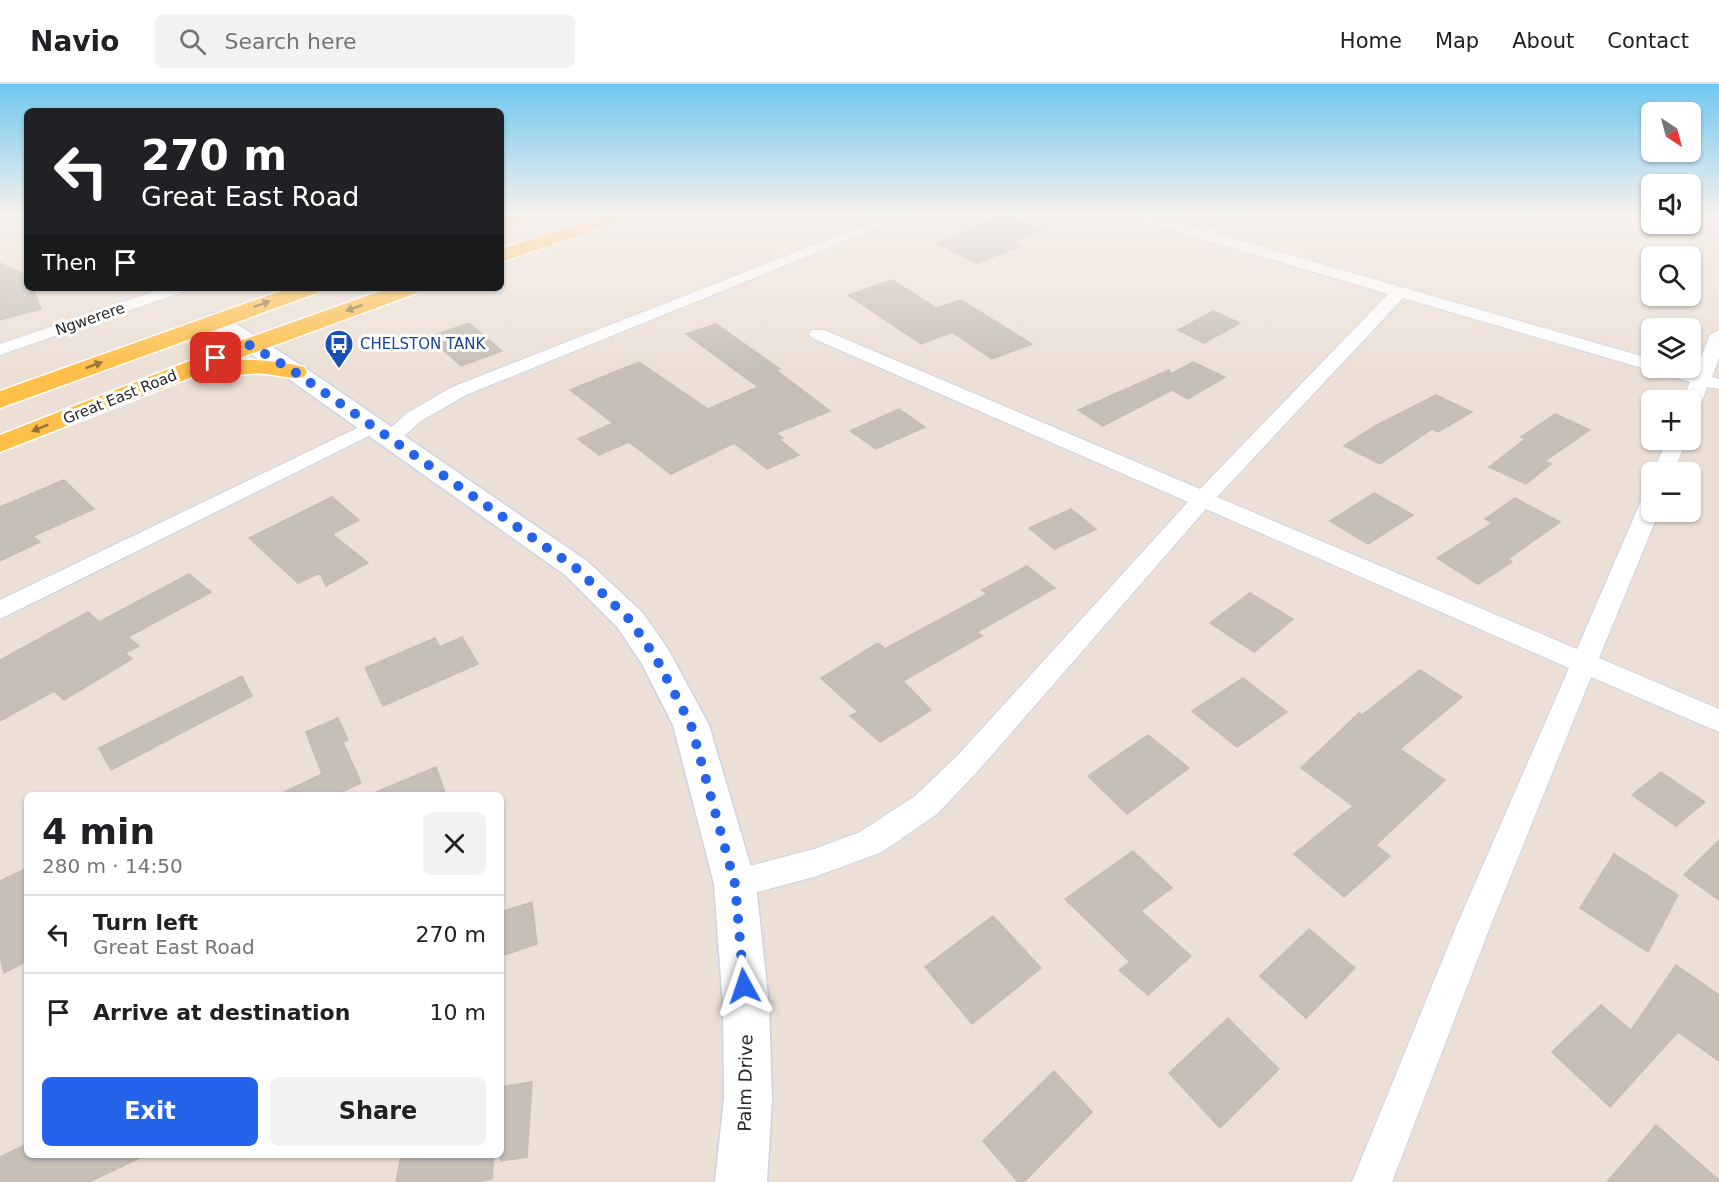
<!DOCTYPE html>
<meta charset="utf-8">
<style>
:root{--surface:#fff;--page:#f2f2f2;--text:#202124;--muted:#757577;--line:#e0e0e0;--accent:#2563eb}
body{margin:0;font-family:"DejaVu Sans",sans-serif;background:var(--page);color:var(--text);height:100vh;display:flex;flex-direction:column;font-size:22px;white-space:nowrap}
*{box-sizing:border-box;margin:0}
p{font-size:20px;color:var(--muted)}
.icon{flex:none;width:33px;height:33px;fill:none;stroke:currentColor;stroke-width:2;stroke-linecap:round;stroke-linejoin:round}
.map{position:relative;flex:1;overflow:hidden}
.drawer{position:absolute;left:24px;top:708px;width:480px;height:366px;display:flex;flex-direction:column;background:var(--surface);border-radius:9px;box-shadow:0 2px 4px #0004}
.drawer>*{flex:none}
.banner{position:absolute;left:24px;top:24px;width:480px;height:183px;border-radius:9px;box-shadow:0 2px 4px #0004;background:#202124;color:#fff;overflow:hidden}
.needle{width:39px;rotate:144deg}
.controls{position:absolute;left:1641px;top:18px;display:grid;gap:12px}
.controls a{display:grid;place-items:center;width:60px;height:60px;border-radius:9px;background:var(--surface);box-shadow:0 2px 4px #0004;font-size:30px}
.pin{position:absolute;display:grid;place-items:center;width:51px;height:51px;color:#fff;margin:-26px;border-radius:12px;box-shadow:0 3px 9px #0006}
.me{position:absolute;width:66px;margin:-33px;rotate:355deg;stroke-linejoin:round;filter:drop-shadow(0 0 4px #0008)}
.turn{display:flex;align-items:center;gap:21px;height:126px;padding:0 18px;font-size:27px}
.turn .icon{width:78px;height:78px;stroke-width:2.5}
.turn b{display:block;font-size:42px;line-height:51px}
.then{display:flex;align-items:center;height:57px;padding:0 18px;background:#0003;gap:12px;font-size:22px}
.round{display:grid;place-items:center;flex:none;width:63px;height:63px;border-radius:9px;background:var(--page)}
.head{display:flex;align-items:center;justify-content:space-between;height:102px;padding:0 18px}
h1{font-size:36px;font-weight:700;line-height:45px}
.button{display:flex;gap:12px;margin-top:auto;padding:12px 18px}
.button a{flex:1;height:69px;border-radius:9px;background:var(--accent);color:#fff;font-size:24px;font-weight:700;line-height:69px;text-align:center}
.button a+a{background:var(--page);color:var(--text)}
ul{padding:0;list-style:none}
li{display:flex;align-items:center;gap:18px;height:78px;padding:0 18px;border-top:2px solid var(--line)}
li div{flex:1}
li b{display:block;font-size:22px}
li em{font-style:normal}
header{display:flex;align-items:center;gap:36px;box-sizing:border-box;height:84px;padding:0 30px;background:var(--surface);border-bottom:2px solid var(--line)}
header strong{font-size:28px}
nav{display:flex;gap:33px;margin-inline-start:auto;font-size:21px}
.search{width:420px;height:54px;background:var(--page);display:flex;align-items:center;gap:15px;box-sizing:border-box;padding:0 21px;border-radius:9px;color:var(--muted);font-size:22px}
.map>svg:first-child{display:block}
</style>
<header>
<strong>Navio</strong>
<div class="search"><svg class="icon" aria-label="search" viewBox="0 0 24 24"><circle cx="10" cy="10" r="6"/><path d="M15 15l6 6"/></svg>Search here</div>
<nav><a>Home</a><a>Map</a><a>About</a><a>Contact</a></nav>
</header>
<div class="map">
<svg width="1719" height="1098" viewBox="0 0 1719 1098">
<rect width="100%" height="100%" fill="#ece0d6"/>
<path fill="#c6bfb6" stroke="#c7bcb1" stroke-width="1.5" d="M1003,131L1041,146L1012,157L1022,162L977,179L937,159L972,146L967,144Z
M0,179L27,192V204H33L41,225L0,236Z
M892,196L936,224L961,216L1032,260L992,275L952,248L921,260L848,211Z
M1213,227L1240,239L1204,259L1178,246Z
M469,239L502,267L461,282L429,253Z
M716,240L780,285L776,286L830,327L776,349L783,354L779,355L799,371L767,385L734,359L671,390L629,358L599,371L578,355L613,339L570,306L639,278L708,325L758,303L686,250Z
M1193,278L1225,293L1188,315L1172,306L1103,342L1078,326L1169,286L1171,290Z
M1436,311L1472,328L1438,348L1432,345L1380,380L1344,362L1375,342Z
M899,325L925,343L876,365L850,347Z
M1555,330L1590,346L1545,377L1551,380L1526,400L1489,383L1525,355L1521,353Z
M64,396L94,425L33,452L40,458L0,477V423Z
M1374,409L1413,431L1368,460L1330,437Z
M332,413L359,436L332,450L368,479L326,502L320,489L298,499L249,454Z
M1515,414L1560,438L1508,475L1512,478L1478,500L1437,474L1493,439L1485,435Z
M1071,425L1096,445L1054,465L1029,444Z
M1027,482L1055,504L977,548L982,552L903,597L931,626L880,658L850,632L858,628L821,594L878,559L885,565L987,510L982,506Z
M189,490L211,508L128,553L139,562L125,569L132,575L64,616L54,607L0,637V576L88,528L99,538Z
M1250,509L1293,535L1254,568L1210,539Z
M462,553L478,580L383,622L365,584L435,554L440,563Z
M1420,586L1462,613L1400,665L1445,696L1376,761L1390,772L1344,813L1294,770L1353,722L1301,684L1359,629L1362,631Z
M242,592L252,612L111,686L99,664Z
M1243,594L1287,628L1237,663L1192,627Z
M338,634L348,656L343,658L361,699L336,711H278L322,690L306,648Z
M1148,651L1189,684L1127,730L1088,692Z
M436,683L446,711H369Z
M1661,688L1705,718L1676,742L1632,711Z
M1719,756V816L1684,791Z
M1133,767L1172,804L1141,827L1191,872L1148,911L1119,886L1130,878L1065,815Z
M1614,770L1678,811L1648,868L1580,824Z
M27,784V877L4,889L0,873V797Z
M532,818L537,860L501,872V828Z
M993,832L1041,884L972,940L925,883Z
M1309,845L1355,884L1306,934L1260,892Z
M1676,881L1719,911V977L1678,948L1610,1023L1552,968L1601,921L1631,946Z
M1228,934L1279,985L1220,1044L1169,989Z
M1054,987L1092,1028L1024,1098H1018L983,1057Z
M532,998L527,1073L501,1077V1003Z
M1656,1041L1719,1096V1098H1607Z
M27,1060V1071H146L89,1098H0V1073Z
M401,1071H494L492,1095L477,1098H396Z"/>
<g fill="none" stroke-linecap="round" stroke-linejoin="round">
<g stroke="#ccd3e3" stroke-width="2">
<path id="lane" d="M1230,131H1239L1210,153H1204V149Z"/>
</g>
<g stroke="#ccd3e3" stroke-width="2">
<path id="street" d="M890,131H909L466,311L421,337L397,358H383L380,354L407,329L452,303Z
M1129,131H1151L1652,275V284H1679L1695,288L1710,251L1719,246V274L1712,293L1719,295V305L1707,303L1700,323L1690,329V316H1683L1690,298L1403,214L1217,413L1577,565L1641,417L1644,412L1652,410V428H1659L1599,574L1719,625V648L1591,593L1490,843L1392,1098H1352L1456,843L1569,584L1206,425L978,687L937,730L882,768L814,793L735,814L724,810L719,800L724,790L735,786L814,765L860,748L915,712L958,671L1188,418L812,254L809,250L812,246H824L1200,405L1388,210L1131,134Z
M164,204H188L186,207L0,271V260Z
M374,336L381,338L384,342L381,346L0,535V516Z
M1667,356H1687L1673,388H1653Z"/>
</g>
<g stroke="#ccd3e3" stroke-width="3">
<path id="secondary" d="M214,229L222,231L304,283L587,477L642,528L668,565L709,641L756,800L769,922L772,1014L767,1098H715L724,1014L723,922L714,800L673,641L642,580L618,544L565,491L286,293L206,241L203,236L206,231Z"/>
</g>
<g stroke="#fff" stroke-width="3">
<path id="primary" d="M512,131H540L538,135L501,146V134Z
M603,131H630L628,135L501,178V165Z
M289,204H320L317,209L0,324V307Z
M389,204H420L417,209L234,276C258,275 280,277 304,283L307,288L304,293C290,296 279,291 266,290C247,287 222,297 205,288L0,368V351L243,256Z"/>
</g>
<use href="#lane" fill="#fff" fill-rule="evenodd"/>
<use href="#street" fill="#fff" fill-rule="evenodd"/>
<use href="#secondary" fill="#fff" fill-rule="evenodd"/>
<use href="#primary" fill="#ffbf49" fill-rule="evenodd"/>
</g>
<defs><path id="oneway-solid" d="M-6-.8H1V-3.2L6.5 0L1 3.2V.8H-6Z" transform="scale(1.5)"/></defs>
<g fill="#937338">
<use href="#oneway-solid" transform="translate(262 220) rotate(-19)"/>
<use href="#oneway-solid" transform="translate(354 224) rotate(160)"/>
<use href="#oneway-solid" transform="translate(94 281) rotate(-20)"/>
<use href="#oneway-solid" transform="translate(40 344) rotate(158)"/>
</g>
<linearGradient id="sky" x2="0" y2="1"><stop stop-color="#70c7f0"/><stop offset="0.46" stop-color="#f6f1ed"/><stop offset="1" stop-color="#f6f1ed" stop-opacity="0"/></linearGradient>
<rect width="1719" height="284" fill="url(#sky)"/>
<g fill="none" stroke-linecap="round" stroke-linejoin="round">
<path stroke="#2563eb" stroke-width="10" stroke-dasharray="0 18" d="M216,274L250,261L295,288L576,484L630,536L656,574L691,641L735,800L744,902"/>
</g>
<defs>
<g id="bus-pin" transform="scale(1.5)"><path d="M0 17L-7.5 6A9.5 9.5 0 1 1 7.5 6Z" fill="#1a4fb4" stroke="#fff"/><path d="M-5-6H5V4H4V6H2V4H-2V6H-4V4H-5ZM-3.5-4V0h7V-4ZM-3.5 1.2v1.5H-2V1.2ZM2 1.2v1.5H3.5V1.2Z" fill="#fff"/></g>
</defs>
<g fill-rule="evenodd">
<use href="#bus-pin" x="339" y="260"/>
</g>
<g text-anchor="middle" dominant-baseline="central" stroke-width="6" stroke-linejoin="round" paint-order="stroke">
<g font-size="15" fill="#272727" stroke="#fff">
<text transform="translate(90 235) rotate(-19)">Ngwerere</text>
<text transform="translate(120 313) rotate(-22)">Great East Road</text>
</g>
<g font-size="15" fill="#164399" stroke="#fff" text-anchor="start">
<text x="360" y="260">CHELSTON TANK</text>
</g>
<g font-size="18" fill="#272727" stroke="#fff">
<text transform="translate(745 999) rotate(-89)">Palm Drive</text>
</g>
</g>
</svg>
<div class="controls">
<a><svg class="needle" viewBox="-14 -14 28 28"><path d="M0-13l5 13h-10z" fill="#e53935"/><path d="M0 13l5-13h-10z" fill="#757577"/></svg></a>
<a><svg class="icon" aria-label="sound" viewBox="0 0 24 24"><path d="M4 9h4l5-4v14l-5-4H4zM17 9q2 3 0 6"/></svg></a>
<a><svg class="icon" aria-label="search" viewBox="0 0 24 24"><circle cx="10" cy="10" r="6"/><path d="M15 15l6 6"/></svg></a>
<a><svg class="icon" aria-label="layers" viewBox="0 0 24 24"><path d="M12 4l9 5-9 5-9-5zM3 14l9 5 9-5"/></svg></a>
<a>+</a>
<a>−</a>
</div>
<div class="pin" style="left:216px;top:274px;background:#d93025"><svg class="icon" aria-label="arrive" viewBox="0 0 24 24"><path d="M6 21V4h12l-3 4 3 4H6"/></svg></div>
<svg class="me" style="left:744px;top:902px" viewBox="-20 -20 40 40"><path d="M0-17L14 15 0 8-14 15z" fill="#2563eb" stroke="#fff" stroke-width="4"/></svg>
<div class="banner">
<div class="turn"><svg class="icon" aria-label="left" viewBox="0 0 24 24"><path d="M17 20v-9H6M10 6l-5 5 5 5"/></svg><div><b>270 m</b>Great East Road</div></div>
<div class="then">Then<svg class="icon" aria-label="arrive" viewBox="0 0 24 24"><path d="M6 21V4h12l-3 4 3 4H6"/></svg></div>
</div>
<section class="drawer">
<div class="head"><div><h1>4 min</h1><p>280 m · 14:50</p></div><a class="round"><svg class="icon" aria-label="close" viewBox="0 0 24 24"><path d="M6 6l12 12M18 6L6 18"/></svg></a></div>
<ul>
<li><svg class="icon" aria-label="left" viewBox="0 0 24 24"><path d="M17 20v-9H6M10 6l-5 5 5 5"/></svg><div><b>Turn left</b><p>Great East Road</p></div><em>270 m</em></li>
<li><svg class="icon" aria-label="arrive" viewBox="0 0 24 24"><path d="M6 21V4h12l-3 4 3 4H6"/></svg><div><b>Arrive at destination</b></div><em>10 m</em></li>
</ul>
<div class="button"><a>Exit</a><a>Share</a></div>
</section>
</div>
